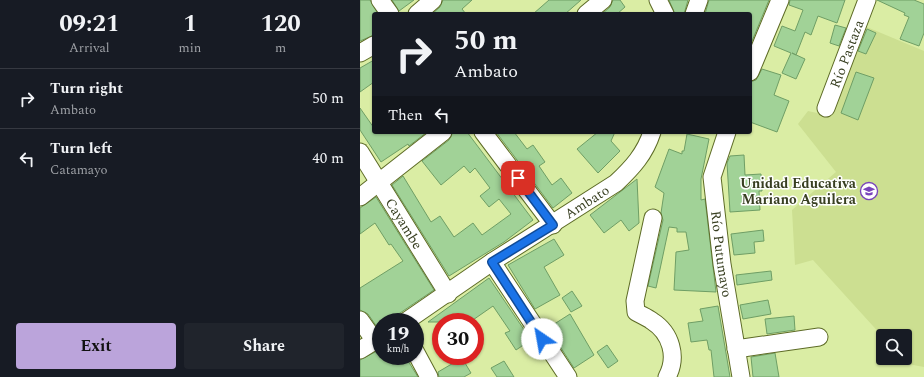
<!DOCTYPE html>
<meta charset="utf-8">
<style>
:root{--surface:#171b24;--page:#20242c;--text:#f1f3f6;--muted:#9ea1a6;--line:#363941;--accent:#bba4db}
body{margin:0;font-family:Spectral,serif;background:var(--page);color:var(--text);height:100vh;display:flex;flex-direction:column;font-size:15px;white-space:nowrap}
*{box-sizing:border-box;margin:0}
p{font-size:13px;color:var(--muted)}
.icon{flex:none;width:22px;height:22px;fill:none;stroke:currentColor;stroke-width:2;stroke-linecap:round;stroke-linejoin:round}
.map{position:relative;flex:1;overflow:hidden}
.drawer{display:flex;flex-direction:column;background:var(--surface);width:360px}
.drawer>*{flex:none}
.hud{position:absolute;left:12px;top:12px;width:380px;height:122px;border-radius:4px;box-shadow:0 1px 3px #0004;background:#171b24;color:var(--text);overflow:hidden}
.tools{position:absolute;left:516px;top:329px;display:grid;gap:8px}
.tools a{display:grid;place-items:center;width:36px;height:36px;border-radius:4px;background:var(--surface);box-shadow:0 1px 3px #0004;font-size:20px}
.speed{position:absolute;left:12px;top:313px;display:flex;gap:8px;font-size:20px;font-weight:700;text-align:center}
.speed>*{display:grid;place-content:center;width:52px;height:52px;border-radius:50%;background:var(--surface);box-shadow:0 1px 3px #0004;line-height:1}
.speed small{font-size:10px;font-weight:400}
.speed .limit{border:6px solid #d22;background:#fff;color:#111}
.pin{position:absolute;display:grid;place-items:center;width:34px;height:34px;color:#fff;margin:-17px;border-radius:8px;box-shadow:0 2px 6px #0006}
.me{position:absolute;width:44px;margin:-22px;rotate:327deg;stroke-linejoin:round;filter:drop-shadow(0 0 3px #0008)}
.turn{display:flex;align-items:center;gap:14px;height:84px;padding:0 16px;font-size:18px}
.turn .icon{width:52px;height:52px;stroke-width:2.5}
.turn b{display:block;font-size:28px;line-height:34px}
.then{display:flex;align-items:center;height:38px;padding:0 16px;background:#0003;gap:8px;font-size:15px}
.eta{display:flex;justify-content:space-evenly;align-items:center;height:68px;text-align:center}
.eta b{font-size:24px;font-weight:700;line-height:28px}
.action{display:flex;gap:8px;margin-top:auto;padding:8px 16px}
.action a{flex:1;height:46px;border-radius:4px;background:var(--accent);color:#111;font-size:16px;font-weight:700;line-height:46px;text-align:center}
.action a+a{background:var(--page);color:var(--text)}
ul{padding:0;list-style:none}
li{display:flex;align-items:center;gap:12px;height:60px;padding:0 16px;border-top:1px solid var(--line)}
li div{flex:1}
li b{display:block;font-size:15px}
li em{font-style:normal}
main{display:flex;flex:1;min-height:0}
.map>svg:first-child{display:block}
</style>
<main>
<section class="drawer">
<div class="eta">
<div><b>09:21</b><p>Arrival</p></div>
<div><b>1</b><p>min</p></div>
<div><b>120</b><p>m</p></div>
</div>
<ul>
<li><svg class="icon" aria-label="right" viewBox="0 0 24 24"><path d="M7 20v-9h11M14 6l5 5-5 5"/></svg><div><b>Turn right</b><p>Ambato</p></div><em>50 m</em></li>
<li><svg class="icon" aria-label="left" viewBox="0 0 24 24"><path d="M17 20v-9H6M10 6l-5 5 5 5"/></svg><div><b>Turn left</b><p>Catamayo</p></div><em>40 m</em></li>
</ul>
<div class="action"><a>Exit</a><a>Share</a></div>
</section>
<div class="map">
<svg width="564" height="377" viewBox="0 0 564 377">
<rect width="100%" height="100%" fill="#daeda4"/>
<path fill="#ccdf91" d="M502,25L564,51V367L548,364L542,358H545V336L523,337L453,260L435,265L432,210L476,172L438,124L448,111L466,115Z"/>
<path fill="#a1d297" stroke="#6f9e65" d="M0,0H10L18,14H14V35L0,41Z
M32,0H54L39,11Z
M83,0H112L102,9L106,14H72L80,7Z
M189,0H221L205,14H173Z
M253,0H260L265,7L257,14H242L250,7Z
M309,0H328L324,14H315Z
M349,0H409L390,46V14H345Z
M430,0H485L477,23L458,16L451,35L445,32L436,55L432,53L445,59L436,79L422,73L431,53L414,46L422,26L435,31L443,10L429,5Z
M517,0H554L564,4V33L559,46L540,39L549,17L544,15L545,13Z
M475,25L486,28L479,46L470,43Z
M507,29L516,33L506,54L498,51Z
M14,60V82L0,92V68Z
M402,69L421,75L414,95L429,101L417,132L390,122V82L396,80Z
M496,72L514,78L498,120L481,113Z
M0,108L14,128V132H67L49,146L48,144L21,162L0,130Z
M93,132H107L173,220L144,242L89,276L32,185L43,176L71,222L80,216L94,237L113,223L122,235L151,214L139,199L129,207L120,196L130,188L115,168L110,173L104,166L81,185L62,161L89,140Z
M136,132H154L167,149L173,145L185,162L179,166L192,185L201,178L212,193L193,208Z
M238,132H255L251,141L260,151L238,173L217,149Z
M327,134L349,139L341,179V200L345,199L356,292L314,290L316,252L329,250L326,232H317V228L309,227L296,288L288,286L303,220L301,213L304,193L295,187L309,149L322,154V151H324Z
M384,155L385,175L401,174L402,191H399L400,210L370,212L367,163L370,156Z
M277,179L279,223L269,231L261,220L244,233L230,215Z
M16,197L74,290L40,313L25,322H21V324L17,327L8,314L0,310V288L43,261L31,244L29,245L15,223L0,234V208Z
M403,230L404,241L394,242L395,253L374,255L371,234Z
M194,239L204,255L184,267L200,295L175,309L148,265Z
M411,271L412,280L377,285L376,275Z
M129,278L171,340L156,350L145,333L150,331L133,306L110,322H68Z
M212,291L222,306L211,312L202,298Z
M408,300L411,314L383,319L380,305Z
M358,306L367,359L370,377H354L351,350H349L347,340L331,342L328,323L343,321L340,309Z
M210,314L234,355L214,368L188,328Z
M434,316L435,330L407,334L405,319Z
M247,345L258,361L248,368L237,352Z
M19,350L21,356H45L58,377H0V360Z
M415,353L419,377H393L391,357Z
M102,358L111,373L104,377H79L78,372Z
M144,361L154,377H137L131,368Z"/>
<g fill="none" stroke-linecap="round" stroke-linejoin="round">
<g stroke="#5d6b26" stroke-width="19">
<g id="minor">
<path d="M20,0L30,14"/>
<path d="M298,0L305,14"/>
<path d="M57,14L73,0"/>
<path d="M226,14L243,0"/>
<path d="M334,14L339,0"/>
<path d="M0,53L14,45"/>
<path d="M390,72L420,0"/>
<path id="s1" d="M466,108L507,0"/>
<path d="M123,132L193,225"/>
<path id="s2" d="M367,132L352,177L362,264L381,377"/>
<path id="s3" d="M0,152L88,294"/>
<path d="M0,197L83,132"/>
<path d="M293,218L275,301L276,312C281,315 287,317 292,321C311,333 318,357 307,377"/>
<path d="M132,262L208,377"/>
<path d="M0,320L15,341"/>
<path id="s4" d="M45,322L132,262L256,183C272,168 285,154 292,132"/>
<path d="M376,349L459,337"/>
<path d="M0,350L21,337"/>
<path d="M55,351L69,377"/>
</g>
</g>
<use href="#minor" stroke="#fff" stroke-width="17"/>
</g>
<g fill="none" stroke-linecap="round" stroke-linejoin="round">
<g stroke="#114b97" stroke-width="10">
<path id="route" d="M158,178L193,225L132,262L182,339"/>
</g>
<use href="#route" stroke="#1a73e8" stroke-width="7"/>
</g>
<defs>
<g id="school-ring" transform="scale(0.9)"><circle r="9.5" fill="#fff" stroke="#7844bb" stroke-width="1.5"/><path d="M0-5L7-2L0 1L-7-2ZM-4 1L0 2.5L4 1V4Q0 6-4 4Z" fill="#7844bb"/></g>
</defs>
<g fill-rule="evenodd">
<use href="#school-ring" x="509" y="191"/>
</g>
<g text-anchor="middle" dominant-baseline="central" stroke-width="3" stroke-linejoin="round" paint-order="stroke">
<g font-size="14" fill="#383f21" stroke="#fff">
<text stroke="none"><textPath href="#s1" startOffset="58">Río Pastaza</textPath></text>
<text stroke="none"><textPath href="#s4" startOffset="218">Ambato</textPath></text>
<text stroke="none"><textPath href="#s3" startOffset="84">Cayambe</textPath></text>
<text stroke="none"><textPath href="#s2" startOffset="125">Río Putumayo</textPath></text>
</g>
<g font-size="14" font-weight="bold" fill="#383f21" stroke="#fff" text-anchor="end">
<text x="496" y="183">Unidad Educativa<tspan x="496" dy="16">Mariano Aguilera</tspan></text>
</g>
</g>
</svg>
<div class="tools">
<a><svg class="icon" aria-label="search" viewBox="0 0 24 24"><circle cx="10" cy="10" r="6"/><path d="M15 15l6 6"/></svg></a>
</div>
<div class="speed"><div>19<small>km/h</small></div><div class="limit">30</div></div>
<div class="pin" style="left:158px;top:178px;background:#d93025"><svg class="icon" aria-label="arrive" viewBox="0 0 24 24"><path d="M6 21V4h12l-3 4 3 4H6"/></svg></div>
<svg class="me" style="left:182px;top:339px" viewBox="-20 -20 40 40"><circle r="19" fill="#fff"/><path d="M0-13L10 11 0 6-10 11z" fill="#1a73e8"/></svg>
<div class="hud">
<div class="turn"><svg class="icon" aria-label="right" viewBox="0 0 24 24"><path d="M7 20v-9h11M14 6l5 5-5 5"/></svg><div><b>50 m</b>Ambato</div></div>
<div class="then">Then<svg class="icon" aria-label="left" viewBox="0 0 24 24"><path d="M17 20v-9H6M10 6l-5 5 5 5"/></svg></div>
</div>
</div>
</main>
